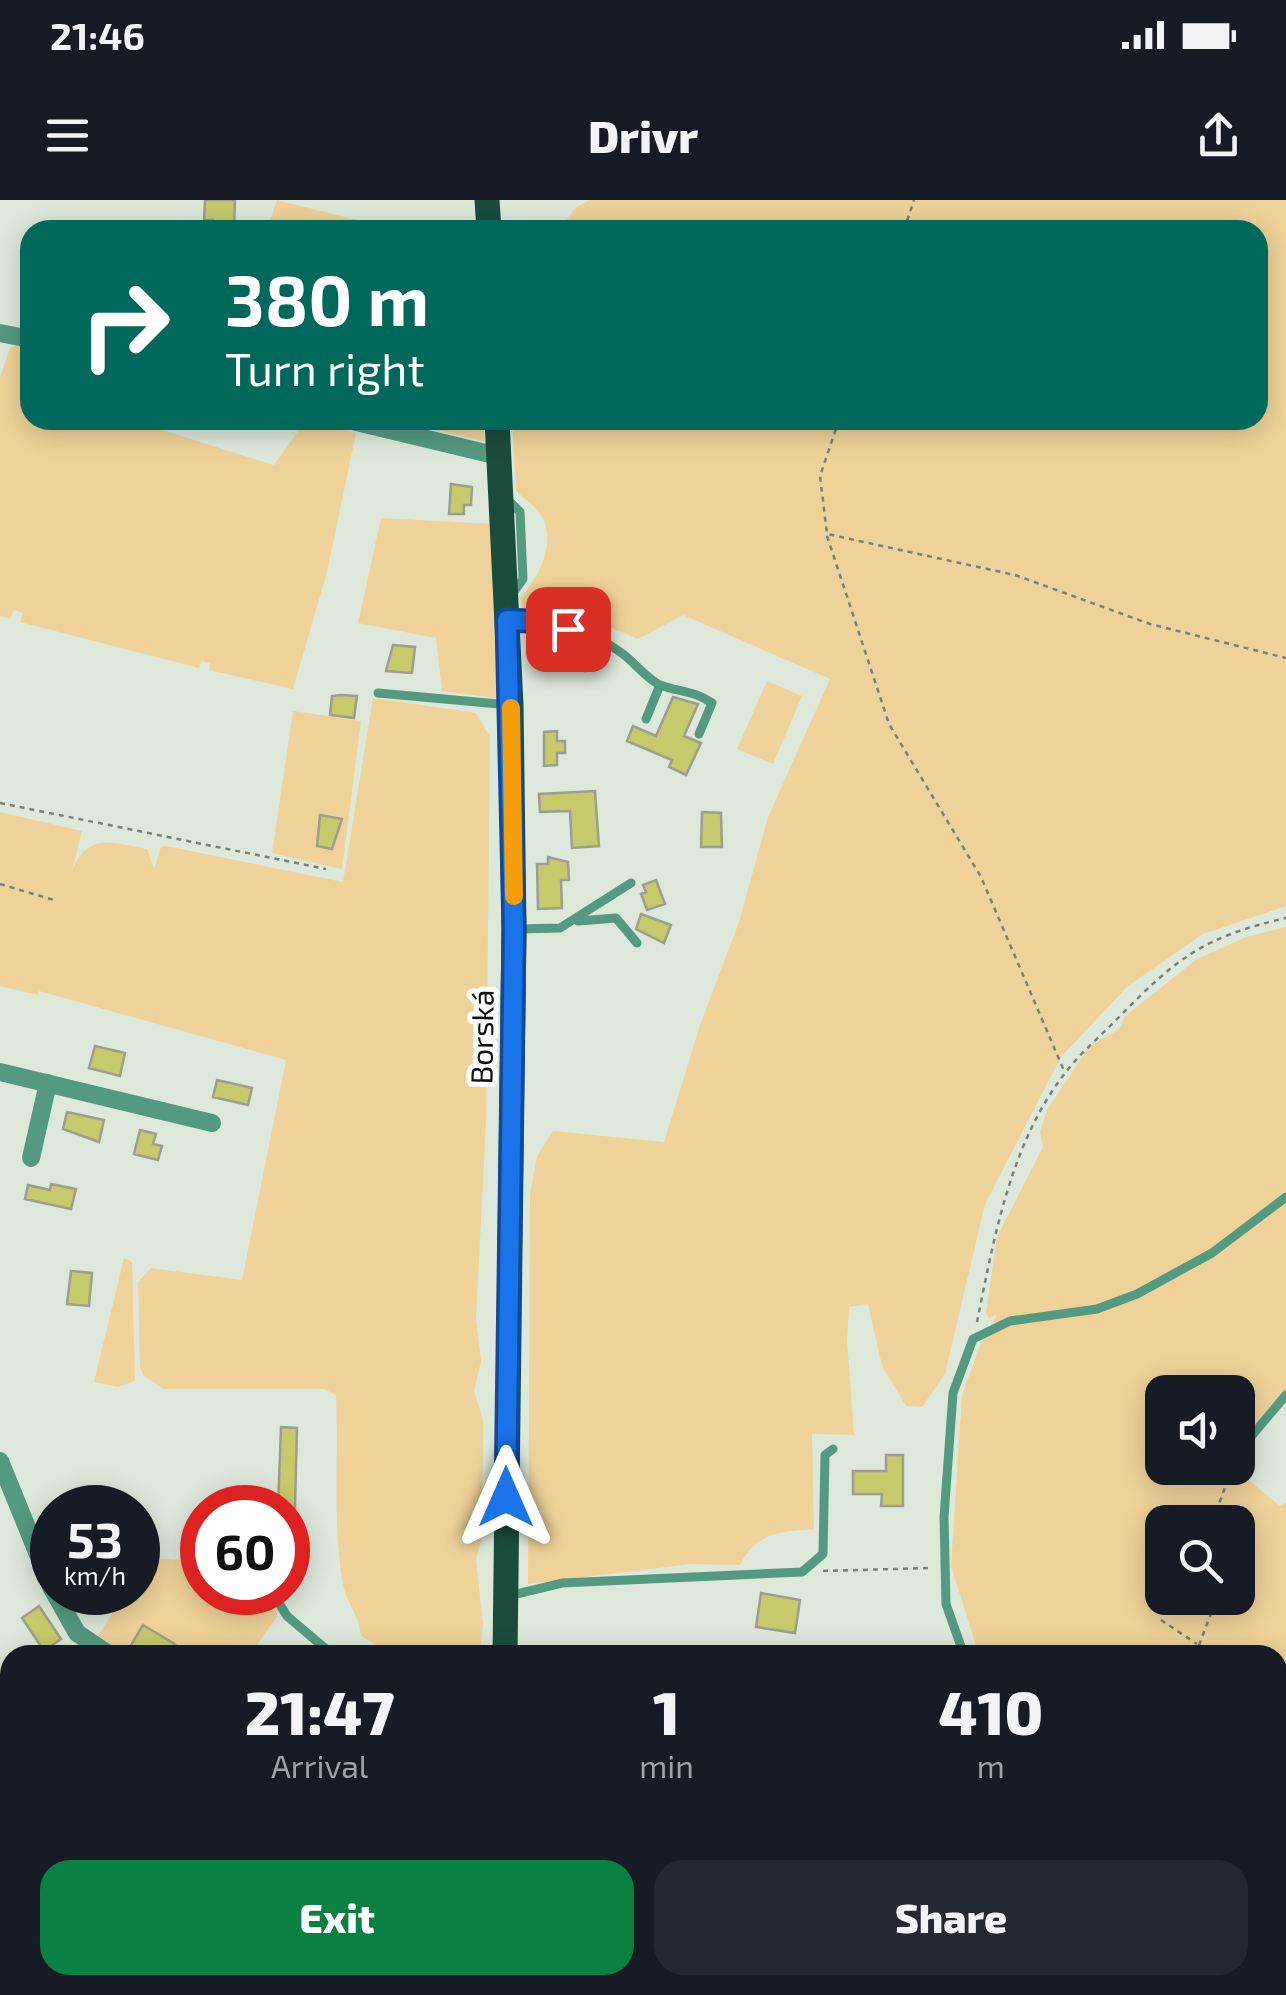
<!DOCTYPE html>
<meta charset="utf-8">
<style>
:root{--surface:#171b24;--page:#242831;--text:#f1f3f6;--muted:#9ea1a6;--accent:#0b8043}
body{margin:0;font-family:"Exo 2",sans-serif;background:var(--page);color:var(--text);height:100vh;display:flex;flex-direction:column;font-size:38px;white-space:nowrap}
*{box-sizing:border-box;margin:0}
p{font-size:32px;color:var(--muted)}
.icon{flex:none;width:55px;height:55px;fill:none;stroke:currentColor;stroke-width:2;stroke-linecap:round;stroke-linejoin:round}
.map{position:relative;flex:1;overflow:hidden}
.sheet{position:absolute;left:0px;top:1445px;width:1288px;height:350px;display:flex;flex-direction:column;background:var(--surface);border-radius:30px 30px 0 0;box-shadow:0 5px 25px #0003}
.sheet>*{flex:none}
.top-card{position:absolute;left:20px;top:20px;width:1248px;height:210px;border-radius:30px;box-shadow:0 5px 25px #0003;background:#00695c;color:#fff;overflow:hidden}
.tools{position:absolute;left:1145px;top:1175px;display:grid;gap:20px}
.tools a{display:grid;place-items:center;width:110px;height:110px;border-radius:20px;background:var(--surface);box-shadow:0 5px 25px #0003;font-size:50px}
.speed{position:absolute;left:30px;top:1285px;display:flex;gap:20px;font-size:50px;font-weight:700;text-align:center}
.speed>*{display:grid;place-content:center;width:130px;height:130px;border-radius:50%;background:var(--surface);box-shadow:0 5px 25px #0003;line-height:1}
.speed small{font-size:25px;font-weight:400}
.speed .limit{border:15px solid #d22;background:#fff;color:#111}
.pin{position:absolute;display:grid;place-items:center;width:85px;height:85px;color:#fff;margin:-42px;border-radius:20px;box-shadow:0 5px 15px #0006}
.me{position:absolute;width:110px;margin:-55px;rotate:0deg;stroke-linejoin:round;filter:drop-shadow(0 0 8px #0008)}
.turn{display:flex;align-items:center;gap:35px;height:210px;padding:0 40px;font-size:45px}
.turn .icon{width:130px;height:130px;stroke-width:2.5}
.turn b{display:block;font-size:70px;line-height:85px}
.eta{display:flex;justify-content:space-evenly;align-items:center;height:170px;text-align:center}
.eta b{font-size:60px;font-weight:800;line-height:70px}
.primary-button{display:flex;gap:20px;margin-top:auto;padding:20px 40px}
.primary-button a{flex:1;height:115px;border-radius:30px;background:var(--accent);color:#fff;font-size:40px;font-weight:800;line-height:115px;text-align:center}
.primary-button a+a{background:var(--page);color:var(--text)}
.status{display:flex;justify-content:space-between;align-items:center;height:70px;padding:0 50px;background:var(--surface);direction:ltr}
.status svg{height:28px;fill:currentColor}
header{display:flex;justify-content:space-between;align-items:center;height:130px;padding:0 40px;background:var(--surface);font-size:45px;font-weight:800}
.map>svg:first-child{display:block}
</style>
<div class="status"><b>21:46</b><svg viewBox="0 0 49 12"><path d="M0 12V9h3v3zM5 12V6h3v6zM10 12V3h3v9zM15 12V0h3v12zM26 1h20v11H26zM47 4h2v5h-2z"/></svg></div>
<header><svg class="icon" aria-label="menu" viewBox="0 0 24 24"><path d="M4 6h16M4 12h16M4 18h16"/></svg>Drivr<svg class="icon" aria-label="share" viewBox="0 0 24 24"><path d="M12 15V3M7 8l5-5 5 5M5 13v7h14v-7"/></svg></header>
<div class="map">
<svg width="1286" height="1795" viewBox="0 0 1286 1795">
<rect width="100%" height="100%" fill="#dde8db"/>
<path fill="#efd299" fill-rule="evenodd" d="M277,0L397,30H267Z
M590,0H1286V706L1203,734L1128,786L1061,857L985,1004L945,1174L922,1207L906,1206L882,1166L868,1104L849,1107L847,1140L854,1235L812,1234L814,1329C779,1332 757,1332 740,1365L691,1364L528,1384L530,994L537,956L553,931L664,942L700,825L739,722L768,617L830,479L683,415L638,439L580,414L523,409L520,398C539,378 559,340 539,312C533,304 522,298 516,290L512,220H1258V30H559L576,7Z
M20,144L30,146V220H130L274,265L306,220L356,233L327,372L293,489L209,470L210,463L201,461L199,468L20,422L23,413L14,410L10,419L0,416V177L10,148Z
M391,220H483L484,241Z
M381,318L494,324L502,499L442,491L436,438L358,423Z
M767,481L802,496L773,564L737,549Z
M373,498L476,513L490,537L486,923L476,1118L481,1161L474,1191L483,1219L482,1338L476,1359L483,1424L480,1455H359L367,1445L388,1452L361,1436C359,1416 347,1403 343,1385C332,1323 339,1257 336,1195L324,1189H164L144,1176L140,1168L138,1082L151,1068L242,1080L286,860L39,791L38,795L0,786V612L82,631L72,670C90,631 111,643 147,649L154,669L161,647L166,646L343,682Z
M293,511L361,521L342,669L272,653Z
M1286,727V1204L1238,1246V1192H1162V1268H1234L1280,1306L1286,1303V1771L1278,1775V1455H979L951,1366L962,1195L980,1146L997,1115L989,1118L986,1113L997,1037L1043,947L1040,932L1047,910L1089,847L1119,829L1125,816L1197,759L1246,737ZM1162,1322H1238V1398H1162Z
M124,1058L132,1062L135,1181L118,1187L94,1182Z
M147,1358L202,1361V1392L265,1393L278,1415L250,1455H192L144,1425L123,1452L98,1436L125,1393L138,1392V1373Z
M212,1785H488V1795H226Z
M1035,1785H1244L1112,1795Z"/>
<path fill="#c5ca6a" stroke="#9d9e90" stroke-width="2.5" d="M205,0H235L234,29L213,28V20H204Z
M451,284L472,287L471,305H464V314H449Z
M558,444L589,450L585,471L554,464Z
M393,445L415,447L412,473L386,471Z
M340,495L357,496L354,518L330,515L332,496Z
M673,497L698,504L684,536L701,543L686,575L669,567L672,560L627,541L633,526L656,536Z
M557,531V541H565V553H557V565L544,566V532Z
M595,591L599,646L572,648L570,611L540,612L539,594Z
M702,612L721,613L722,647H701Z
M320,615L342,619L332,649L317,646Z
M548,657L568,662L569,680H561L562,708L538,709L537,664H548Z
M656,680L665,704L647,710L641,694L646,692L643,685Z
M641,714L671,725L664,743L636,729Z
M95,846L125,853L120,876L89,868Z
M217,880L252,888L248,905L213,897Z
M67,912L104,920L99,942L63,929Z
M140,930L156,934L153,944L162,946L158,960L134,954Z
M51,984L76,989L71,1009L25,999L28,985L50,990Z
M71,1071L92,1073L89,1106L67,1104Z
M281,1227L297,1228L295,1308H278Z
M886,1255H903V1306H881L882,1294H853V1271H886Z
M761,1393L800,1400L795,1433L756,1427Z
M39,1406L61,1439L44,1451L22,1418Z
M143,1425L173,1443L188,1455H147L131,1445Z"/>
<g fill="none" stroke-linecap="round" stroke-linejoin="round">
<path stroke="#798178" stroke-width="2.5" stroke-dasharray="5 5" stroke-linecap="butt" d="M904,30L914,0
M839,220L820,276L827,334L1015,375L1150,424L1286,458
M827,336L889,524L981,677L1065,873
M0,603L326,669
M0,684L54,700
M977,1122C994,1038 1011,941 1066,872C1081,852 1102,835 1119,817C1177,758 1203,737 1286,718
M1222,1322L1219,1304L1232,1268
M823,1371L930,1368
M1161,1420L1197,1444
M351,1455L357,1448
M1200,1455L1199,1445L1217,1398
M0,1695L10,1690
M1278,1722H1286
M0,1770L10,1774
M61,1785L81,1795
M662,1785L667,1795
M139,1788L150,1795
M25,1795L29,1785
M240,1795L248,1785"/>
<path stroke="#549a81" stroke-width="9" d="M509,301L520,312L523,379L511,396
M510,420C548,420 592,430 623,454C635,463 647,479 660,485C679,492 695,491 712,503L699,534
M378,493L510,505
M646,519L660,485
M578,721L616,718L637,743
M517,729L560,728L631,683
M1238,1252L1286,1195
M272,1392L287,1416L333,1455
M508,1396L562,1383L802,1372L823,1354L825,1255L833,1249
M964,1455L946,1404L944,1317L953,1193L973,1139L1010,1121L1097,1109L1137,1094L1212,1053L1286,997
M985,1785L1041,1795
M1225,1795L1247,1790L1263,1795"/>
<path stroke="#549a81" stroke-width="18" d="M0,133L30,139
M348,220L498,256
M0,872L212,923
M31,958L48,883
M0,1261L52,1389
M54,1392L77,1433L110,1455
M0,1742L10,1746
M106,1785L123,1795
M933,1785C950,1792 968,1793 985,1786"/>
<path stroke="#1a4c3c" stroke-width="25" d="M487,0L489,30
M497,220L511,505L514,729L505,1455
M511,1785L512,1795"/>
</g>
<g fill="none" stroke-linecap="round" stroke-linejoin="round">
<g stroke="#114b97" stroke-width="25">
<path id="route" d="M506,1297L514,730L507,420L548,422L568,429"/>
</g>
<use href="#route" stroke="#1a73e8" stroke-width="18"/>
<path stroke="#f59e0b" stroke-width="18" d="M511,508L514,696"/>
</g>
<g text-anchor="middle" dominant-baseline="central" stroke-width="10" stroke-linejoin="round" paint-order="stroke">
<g font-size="30" fill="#0d100c" stroke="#fff">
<text transform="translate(481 837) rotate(-89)">Borská</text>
</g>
</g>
</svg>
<div class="tools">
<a><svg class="icon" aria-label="sound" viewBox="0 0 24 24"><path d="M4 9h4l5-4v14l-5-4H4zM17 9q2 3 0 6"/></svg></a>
<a><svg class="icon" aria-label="search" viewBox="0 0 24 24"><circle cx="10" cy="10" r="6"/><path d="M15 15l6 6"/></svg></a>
</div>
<div class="speed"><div>53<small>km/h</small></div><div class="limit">60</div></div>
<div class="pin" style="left:568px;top:429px;background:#d93025"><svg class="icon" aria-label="arrive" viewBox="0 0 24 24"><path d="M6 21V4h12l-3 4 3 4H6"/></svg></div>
<svg class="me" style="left:506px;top:1297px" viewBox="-20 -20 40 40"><path d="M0-17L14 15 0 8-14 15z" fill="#1a73e8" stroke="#fff" stroke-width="4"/></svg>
<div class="top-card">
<div class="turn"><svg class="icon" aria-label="right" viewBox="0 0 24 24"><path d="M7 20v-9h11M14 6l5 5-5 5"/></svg><div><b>380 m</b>Turn right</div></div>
</div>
<section class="sheet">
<div class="eta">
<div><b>21:47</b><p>Arrival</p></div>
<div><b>1</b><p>min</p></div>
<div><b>410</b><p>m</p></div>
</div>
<div class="primary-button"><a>Exit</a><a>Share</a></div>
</section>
</div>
